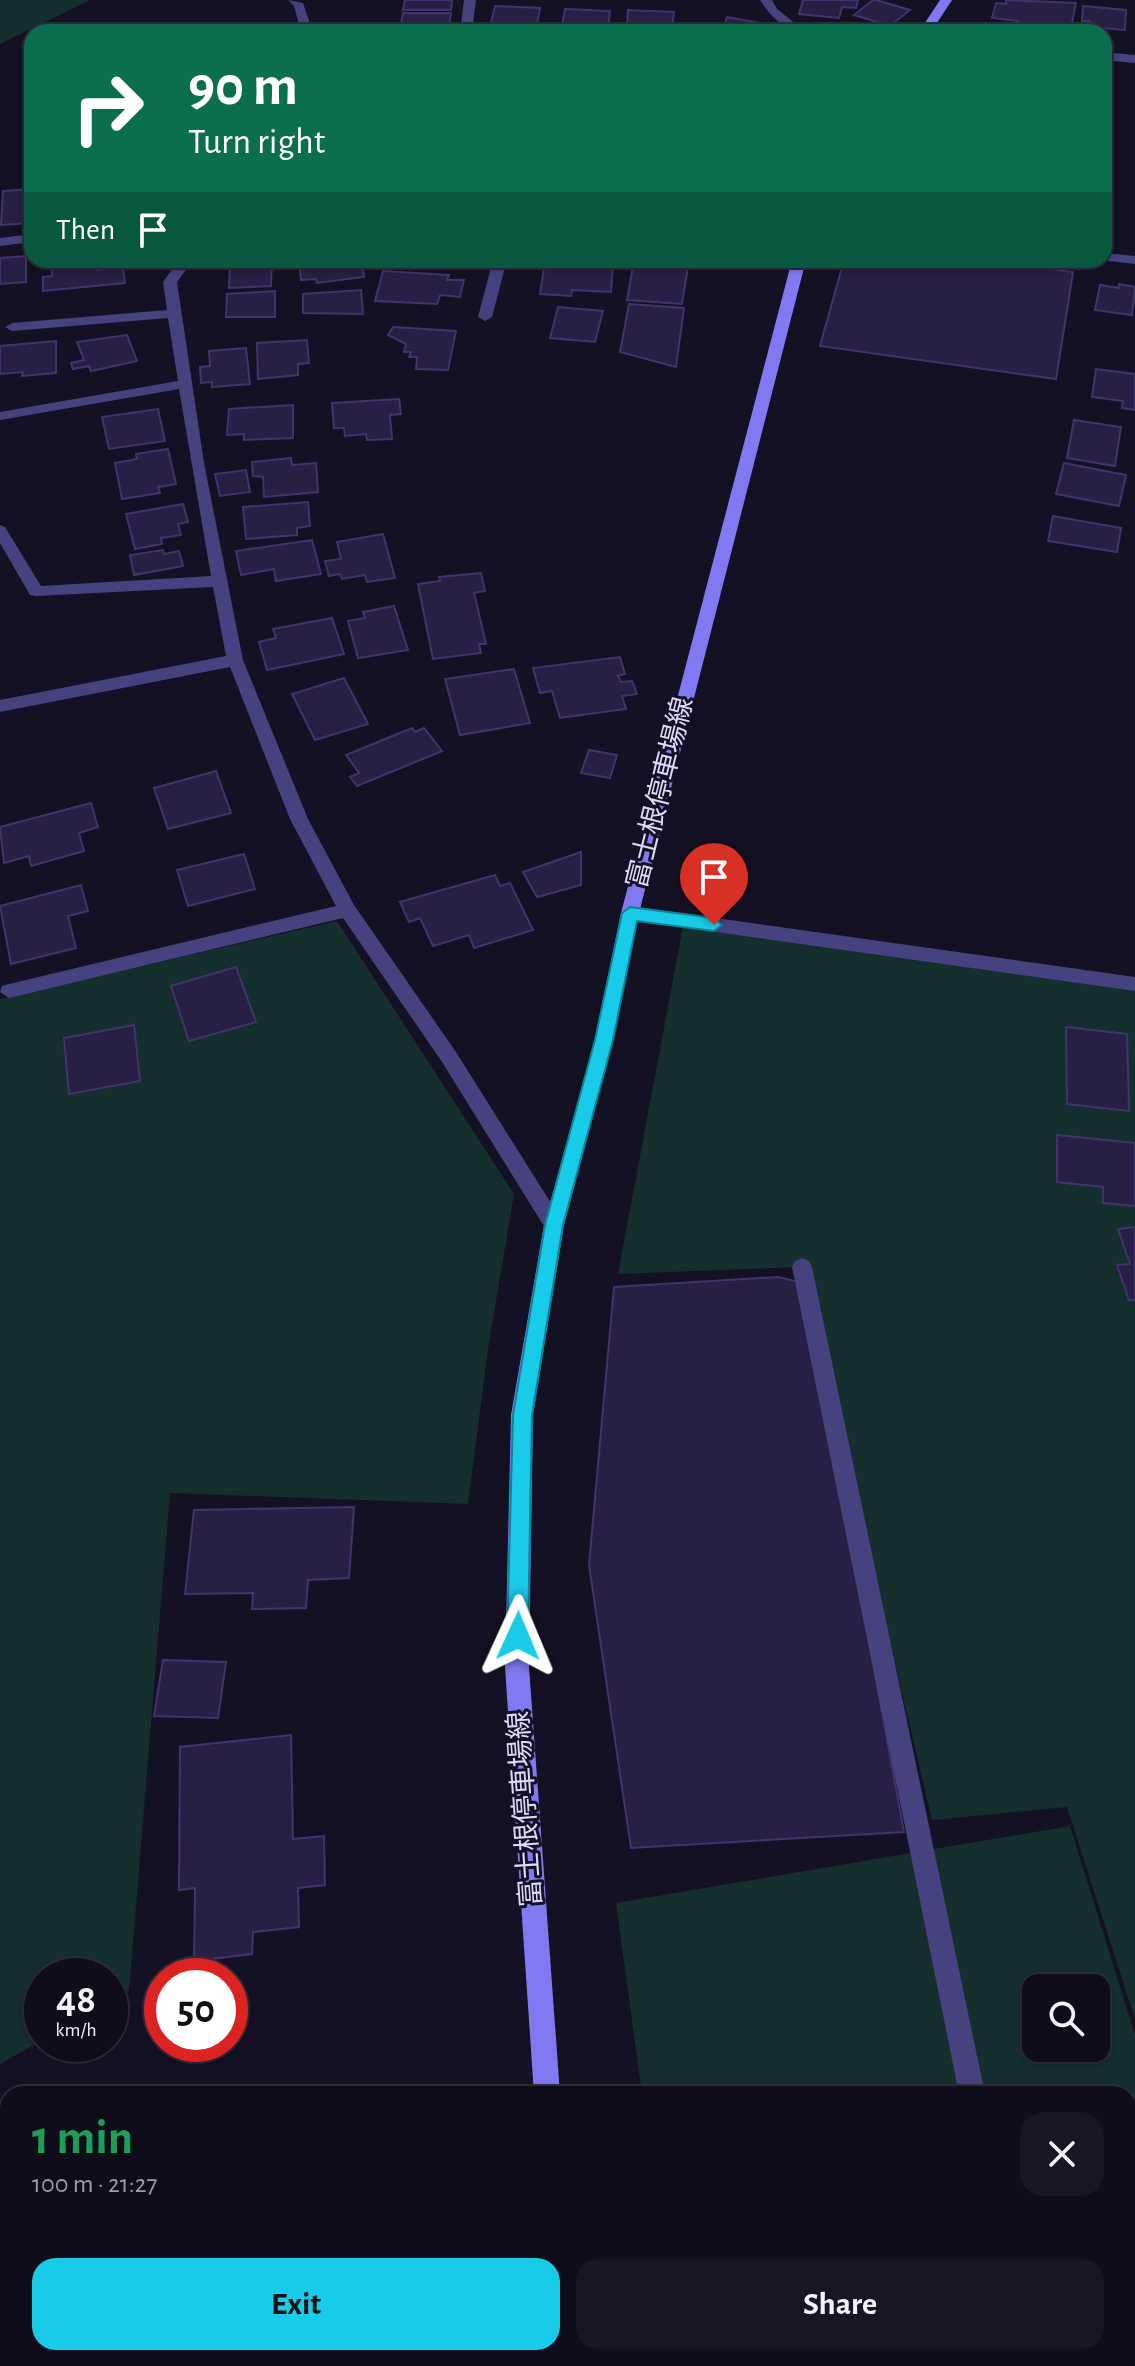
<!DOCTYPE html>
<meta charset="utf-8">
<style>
:root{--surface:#100d1b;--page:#191624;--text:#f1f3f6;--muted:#9c9ca3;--line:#302d3a;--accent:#18cbe8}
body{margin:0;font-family:"Alegreya Sans","Noto Sans JP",sans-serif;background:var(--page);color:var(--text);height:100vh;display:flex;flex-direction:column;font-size:30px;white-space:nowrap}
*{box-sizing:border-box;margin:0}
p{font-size:26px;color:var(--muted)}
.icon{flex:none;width:44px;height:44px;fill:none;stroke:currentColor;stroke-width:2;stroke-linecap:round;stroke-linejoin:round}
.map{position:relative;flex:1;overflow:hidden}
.side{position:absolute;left:0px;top:2086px;width:1136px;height:280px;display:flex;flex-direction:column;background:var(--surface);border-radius:24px 24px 0 0;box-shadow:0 2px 6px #0004,0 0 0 2px var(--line)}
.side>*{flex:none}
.guide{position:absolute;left:24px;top:24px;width:1088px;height:244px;border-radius:24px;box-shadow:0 2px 6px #0004,0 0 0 2px var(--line);background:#0b6e4f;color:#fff;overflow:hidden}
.tools{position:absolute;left:1022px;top:1974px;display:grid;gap:16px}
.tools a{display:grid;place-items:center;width:88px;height:88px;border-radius:16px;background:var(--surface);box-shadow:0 2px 6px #0004,0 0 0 2px var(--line);font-size:40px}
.speed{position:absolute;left:24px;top:1958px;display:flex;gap:16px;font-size:40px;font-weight:700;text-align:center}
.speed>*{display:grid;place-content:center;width:104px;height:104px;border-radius:50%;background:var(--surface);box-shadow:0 2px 6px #0004,0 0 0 2px var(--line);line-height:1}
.speed small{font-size:20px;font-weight:400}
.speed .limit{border:12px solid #d22;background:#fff;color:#111}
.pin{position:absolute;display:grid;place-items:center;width:68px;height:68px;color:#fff;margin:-82px -34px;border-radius:50% 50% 50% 0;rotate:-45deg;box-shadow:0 0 8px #0007}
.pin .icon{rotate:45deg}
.me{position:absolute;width:88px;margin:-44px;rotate:1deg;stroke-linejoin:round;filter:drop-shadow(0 0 6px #0008)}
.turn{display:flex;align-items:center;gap:28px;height:168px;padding:0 32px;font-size:36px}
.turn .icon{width:104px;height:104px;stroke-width:2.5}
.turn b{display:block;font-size:56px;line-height:68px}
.then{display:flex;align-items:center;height:76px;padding:0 32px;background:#0003;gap:16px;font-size:30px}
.round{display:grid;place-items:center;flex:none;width:84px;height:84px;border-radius:24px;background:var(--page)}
.head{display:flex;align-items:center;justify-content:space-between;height:136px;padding:0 32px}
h1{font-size:48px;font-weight:700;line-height:60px;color:#1e9e55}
.action{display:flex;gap:16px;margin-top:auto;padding:16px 32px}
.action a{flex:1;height:92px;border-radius:24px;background:var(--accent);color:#111;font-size:32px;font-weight:700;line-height:92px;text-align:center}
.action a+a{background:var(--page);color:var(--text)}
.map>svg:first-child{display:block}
</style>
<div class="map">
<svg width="1135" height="2366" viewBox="0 0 1135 2366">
<rect width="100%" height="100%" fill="#151124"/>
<path fill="#152e2e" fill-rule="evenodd" d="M0,0H90L0,44Z
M337,921L514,1194L488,1349L468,1504L170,1493L129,1991L110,2002V1976H42V2040L0,2064V999Z
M684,921L1135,984V2019L1067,1807L932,1820L802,1267L618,1274Z
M1070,1826L1135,2035V2366H680L678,2358H1128V2094H642L616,1903ZM1036,1988H1096V2048H1036Z"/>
<path fill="#281f44" stroke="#41346d" stroke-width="2" d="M405,0H452L451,10H403Z
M803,0H858L856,8L842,7L839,18L799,14Z
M873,0H876L910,10L890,26L854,15Z
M1006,0L1076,3L1070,32H1015L1018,21L992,18L996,3L1006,4Z
M495,6L540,8L537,24L491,23Z
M1083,6L1126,10L1125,30L1090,27V21H1082Z
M565,9L610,11L608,28L562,26Z
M628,10L674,12L672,29L627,27Z
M403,13H451L448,32L400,29Z
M727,17L771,25L767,32H722Z
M258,27L259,32H198V31Z
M32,189V223L1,225L3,191Z
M26,256V282L0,284V258Z
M42,260H96L97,270L123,267L125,283L43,291V277L52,276L51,264L42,265Z
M309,260H362L364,277L317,283L316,279L301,280L300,269H309Z
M634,260H689L682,304L627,300Z
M844,260H984L1073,272L1056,379L820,346Z
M272,262L271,286L229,288L230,263Z
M545,262L613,265L611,292L572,290L571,296L540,294Z
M383,271L449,275L447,280H464L460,297L440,295L437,304L375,301Z
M1119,284L1135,287L1132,315L1095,310L1100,285L1119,288Z
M361,290L363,314L303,313V294Z
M275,291V317H226L227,294Z
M629,304L684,308L676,367L620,352Z
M558,307L603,311L595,342L550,338Z
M393,327L456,331L448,370L416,369L417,357H409L411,352H404L406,344L388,335Z
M127,335L137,361L91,371L89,366L73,369L71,363L84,360L77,342Z
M307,340L309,363L298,364V375L258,379L257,343Z
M56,341V373L22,376L23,372L0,374V346Z
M246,348L250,384L212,387V382L201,383L200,367L210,366L209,351Z
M1096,369L1135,374V410L1122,408L1123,401L1092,397Z
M399,399L401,414L390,415L392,439L367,440L366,434L345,436L344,428H334L332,403Z
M293,405V438L244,440V434L227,435L229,409Z
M158,409L165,441L109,449L102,417Z
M1074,420L1121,427L1115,466L1067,458Z
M168,449L176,484L158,487L160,493L122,499L115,463L137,459L136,454Z
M291,458L292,465L316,463L318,492L264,497L263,477L253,476L252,462Z
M1064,463L1126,475L1119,506L1056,494Z
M246,470L250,492L220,496L215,474Z
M308,502L310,526L297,528V535L246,539L243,507Z
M183,504L188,522L178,524L181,535L161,538L162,544L135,549L126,514Z
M1053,516L1121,528L1117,552L1048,541Z
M383,534L395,578L367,582L365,575L342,579L340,574L329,576L325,561L341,559L337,542Z
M312,540L321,574L276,581L274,569L241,575L236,551Z
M163,550L164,554L179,551L183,566L134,575L130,555Z
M481,573L485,591L474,593L486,644H479L481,653L433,659L418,584L440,581L439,577Z
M394,606L408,650L358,658L348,621L365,618L363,612Z
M332,618L344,654L267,670L259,642L276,638L273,629Z
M620,657L625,674L618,676L621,682L632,681L637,694L622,696L626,709L560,718L552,691L540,693L533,668Z
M514,669L530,723L460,735L445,679Z
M344,678L368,724L315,740L292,694Z
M412,728L415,732L424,728L442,751L357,786L350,777L359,773L346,755Z
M589,750L617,755L610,778L581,773Z
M216,771L231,813L168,829L154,788Z
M91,803L98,827L79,833L84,851L31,866L29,856L4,863L0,827Z
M581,852V885L537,897L523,872Z
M244,854L255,889L188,906L177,870Z
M495,875L500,886L510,883L533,930L474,948L469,935L433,946L420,918L409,922L400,902Z
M81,885L88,911L68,916L76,948L11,964L0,906Z
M236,967L256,1022L189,1041L171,986Z
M134,1025L140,1081L69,1094L64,1038Z
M1066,1027L1127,1034L1129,1111L1067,1104Z
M1057,1135L1135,1143V1206L1103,1203V1187L1057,1182Z
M1135,1227V1300H1129L1117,1265L1130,1264L1118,1229Z
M778,1277L803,1283L904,1832L631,1848L589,1565L614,1287Z
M354,1507L349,1578L308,1580L306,1608L252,1609L253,1593L185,1594L194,1510Z
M163,1660L226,1662L218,1718L154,1716Z
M291,1735L293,1839L324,1836L325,1885L298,1888L299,1927L253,1932L252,1954L194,1961L195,1888L179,1890L180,1747Z
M8,2123V2288L0,2293V2128Z
M8,2345V2358H21L24,2366H0V2350Z"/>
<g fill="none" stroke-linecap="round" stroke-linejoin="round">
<path fill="#46417f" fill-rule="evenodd" d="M802,1258L809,1261L812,1267L985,2094H959L792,1267L795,1261Z
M1013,2358H1041L1043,2366H1015Z"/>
<path fill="#46417f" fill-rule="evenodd" d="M288,0L303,3L313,32H301L294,6Z
M464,0H476L472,32H460Z
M760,0H772L777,9L806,32C785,32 771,17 760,0Z
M1104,52L1135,55V63L1104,60Z
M32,234V242L0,246V238Z
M1104,253L1135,256V264L1100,260H1104Z
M179,260H193L177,282L204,463L243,660L308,819L354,905L456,1052L561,1219L564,1225L561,1231L554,1234L547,1231L442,1062L343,918L9,998L0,992L2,986L9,984L336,906L290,819L230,667L0,712V700L226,656L213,587L36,596L30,595L0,543V525L5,527L41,586L211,576L179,389L0,420V412L178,381L168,318L12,331L5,327L12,323L167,310L163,282Z
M493,260H507L492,317L485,321L478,317Z
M630,906L1135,977V991L630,920L621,913Z"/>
<path fill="#8179f2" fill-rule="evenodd" d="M940,0H952L931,32H919Z
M792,260H806L639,913L613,1040L564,1225L533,1415L529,1667L560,2094H534L505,1667L511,1415L544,1225L595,1040L621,913Z
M559,2358H587L588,2366H560Z"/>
</g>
<path fill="#18cbe8" stroke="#108497" stroke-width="2" d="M630,907L714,918L722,925L714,931L637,921L613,1040L563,1225L532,1415L528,1636L525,1643L518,1646L510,1643L507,1636L513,1415L545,1225L595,1040L622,913Z"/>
<g text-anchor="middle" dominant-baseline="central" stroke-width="6" stroke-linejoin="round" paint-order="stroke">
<g font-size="28" fill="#ded9fb" stroke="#151124">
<text transform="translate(661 793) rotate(-76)">富士根停車場線</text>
<text transform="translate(526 1809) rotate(-94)">富士根停車場線</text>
</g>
</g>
</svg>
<div class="tools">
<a><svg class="icon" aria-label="search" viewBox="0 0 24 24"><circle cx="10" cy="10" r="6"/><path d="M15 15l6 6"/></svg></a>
</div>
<div class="speed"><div>48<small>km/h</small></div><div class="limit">50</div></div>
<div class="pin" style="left:714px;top:925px;background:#d93025"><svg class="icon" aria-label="arrive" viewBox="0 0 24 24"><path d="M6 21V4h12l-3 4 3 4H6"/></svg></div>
<svg class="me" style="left:518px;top:1636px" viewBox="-20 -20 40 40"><path d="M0-17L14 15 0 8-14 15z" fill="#18cbe8" stroke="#fff" stroke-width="4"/></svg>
<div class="guide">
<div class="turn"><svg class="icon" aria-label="right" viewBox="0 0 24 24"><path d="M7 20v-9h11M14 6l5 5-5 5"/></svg><div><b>90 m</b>Turn right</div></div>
<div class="then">Then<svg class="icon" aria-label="arrive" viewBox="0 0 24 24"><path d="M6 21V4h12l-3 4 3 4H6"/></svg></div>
</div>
<section class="side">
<div class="head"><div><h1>1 min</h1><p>100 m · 21:27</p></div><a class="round"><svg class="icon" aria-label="close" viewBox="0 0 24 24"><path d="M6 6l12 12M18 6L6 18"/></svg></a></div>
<div class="action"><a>Exit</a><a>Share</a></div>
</section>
</div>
